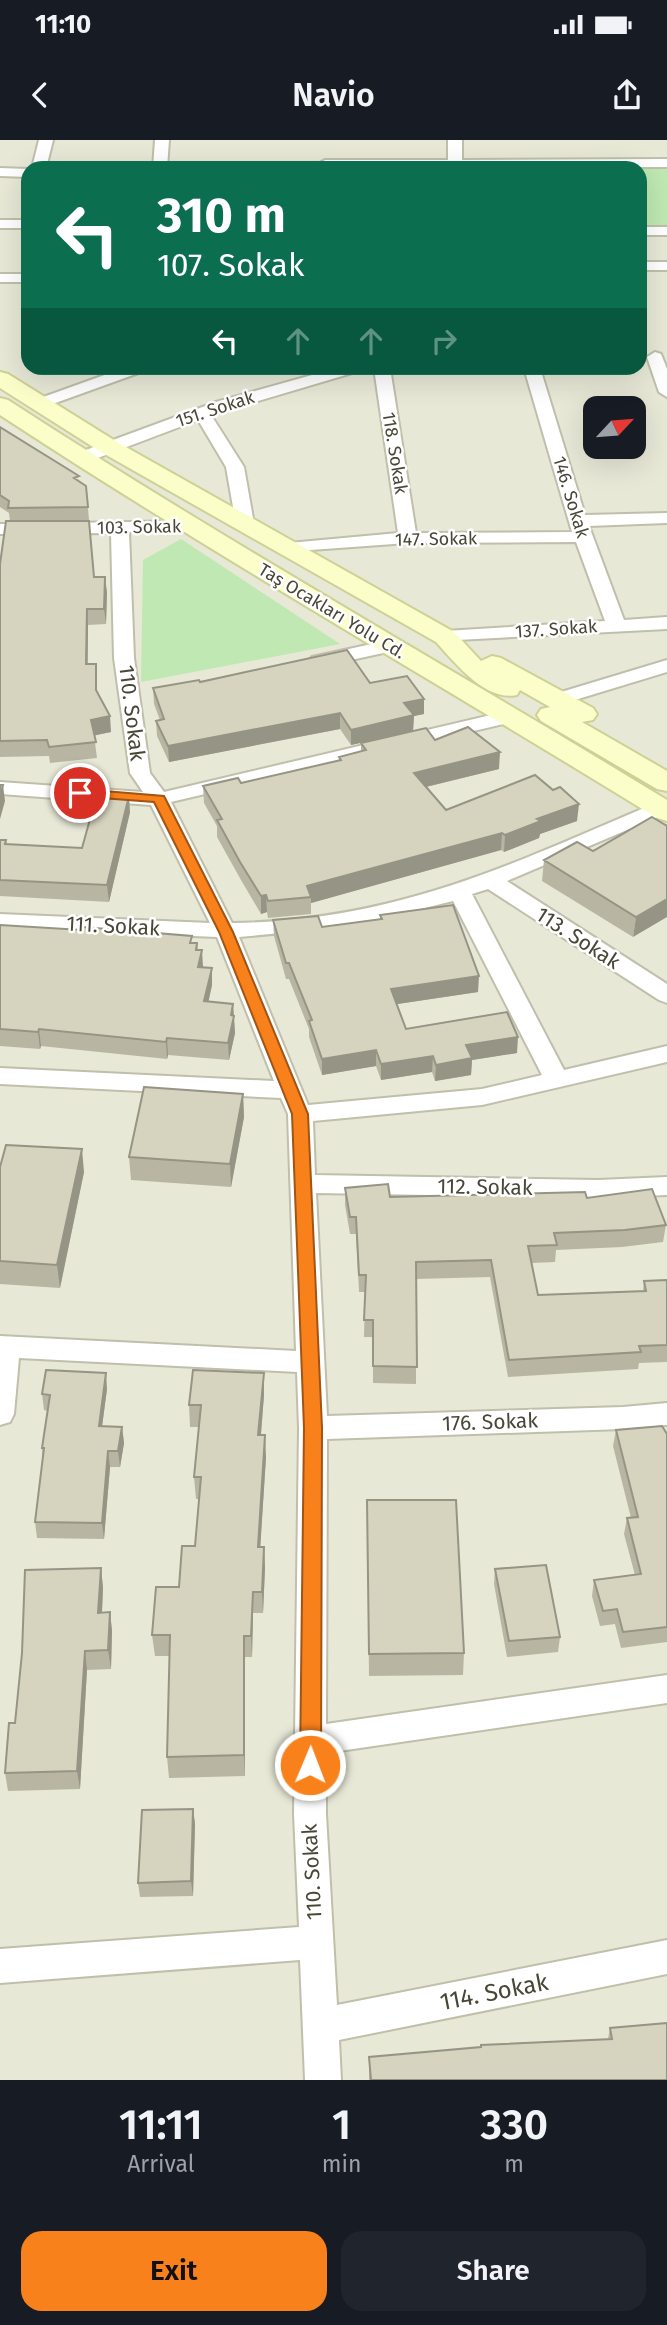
<!DOCTYPE html>
<meta charset="utf-8">
<style>
:root{--surface:#171b24;--page:#20242c;--text:#f1f3f6;--muted:#9ea1a6;--accent:#f9811b}
body{margin:0;font-family:"Fira Sans",sans-serif;background:var(--page);color:var(--text);height:100vh;display:flex;flex-direction:column;font-size:26px;white-space:nowrap}
*{box-sizing:border-box;margin:0}
p{font-size:23px;color:var(--muted)}
.icon{flex:none;width:38px;height:38px;fill:none;stroke:currentColor;stroke-width:2;stroke-linecap:round;stroke-linejoin:round}
.map{position:relative;height:1940px;overflow:hidden}
.details{display:flex;flex-direction:column;background:var(--surface);flex:1}
.details>*{flex:none}
.top-card{position:absolute;left:21px;top:21px;width:626px;height:214px;border-radius:21px;box-shadow:0 7px 28px #0002;background:#0b6e4f;color:#fff;overflow:hidden}
.needle{width:46px;rotate:64deg}
.controls{position:absolute;left:583px;top:256px;display:grid;gap:14px}
.controls a{display:grid;place-items:center;width:63px;height:63px;border-radius:14px;background:var(--surface);box-shadow:0 7px 28px #0002;font-size:35px}
.pin{position:absolute;display:grid;place-items:center;width:60px;height:60px;color:#fff;margin:-30px;border:4px solid #fff;border-radius:50%;box-shadow:0 2px 7px #0007}
.me{position:absolute;width:77px;margin:-38px;rotate:1deg;stroke-linejoin:round;filter:drop-shadow(0 0 5px #0008)}
.turn{display:flex;align-items:center;gap:24px;height:147px;padding:0 21px;font-size:32px}
.turn .icon{width:91px;height:91px;stroke-width:2.5}
.turn b{display:block;font-size:49px;line-height:60px}
.lanes{display:flex;align-items:center;height:66px;padding:0 21px;background:#0003;justify-content:center;gap:35px;direction:ltr}
.lanes .off{opacity:.35}
.eta{display:flex;justify-content:space-evenly;align-items:center;height:119px;text-align:center}
.eta b{font-size:42px;font-weight:600;line-height:49px}
.button{display:flex;gap:14px;margin-top:auto;padding:14px 21px}
.button a{flex:1;height:80px;border-radius:21px;background:var(--accent);color:#111;font-size:28px;font-weight:600;line-height:80px;text-align:center}
.button a+a{background:var(--page);color:var(--text)}
.status{display:flex;justify-content:space-between;align-items:center;height:49px;padding:0 35px;background:var(--surface);direction:ltr}
.status svg{height:19px;fill:currentColor}
header{display:flex;justify-content:space-between;align-items:center;height:91px;padding:0 21px;background:var(--surface);font-size:32px;font-weight:600}
.map>svg:first-child{display:block}
</style>
<div class="status"><b>11:10</b><svg viewBox="0 0 49 12"><path d="M0 12V9h3v3zM5 12V6h3v6zM10 12V3h3v9zM15 12V0h3v12zM26 1h20v11H26zM47 4h2v5h-2z"/></svg></div>
<header><svg class="icon" aria-label="back" viewBox="0 0 24 24"><path d="M15 5l-7 7 7 7"/></svg>Navio<svg class="icon" aria-label="share" viewBox="0 0 24 24"><path d="M12 15V3M7 8l5-5 5 5M5 13v7h14v-7"/></svg></header>
<div class="map">
<svg width="667" height="1940" viewBox="0 0 667 1940">
<rect width="100%" height="100%" fill="#f4f4e9"/>
<path fill="#e8e8d7" fill-rule="evenodd" d="M0,0H667V1940H0ZM28,28H640V228H28ZM595,268H634V306H595Z"/>
<path fill="#bfe8b2" d="M641,29H667V86H641Z
M181,399L340,504L141,542L143,420Z"/>
<g fill="none" stroke-linecap="round" stroke-linejoin="round">
<g stroke="#c0bfab" stroke-width="4">
<path id="street" d="M39,0H53L46,28H32Z
M155,0H169L167,28H153Z
M448,0H462V20L667,19V27L325,28L318,24L325,20H448Z
M0,28L28,29V37L0,36Z
M0,80H28V88H0Z
M640,87H667V95H640Z
M640,122H667V130H640Z
M0,134H28V142H0Z
M655,212L661,214L667,229V257L659,252L647,217Z
M124,228H146L144,231L47,266H35L33,263L35,260Z
M337,228H361L359,231L211,275L244,327L254,384L251,388H239L236,384L226,327L198,280L87,322L81,323L72,318L75,314L216,262Z
M374,228H390L416,393L572,392L524,228H540L585,375L667,373V383L589,386L624,480L667,477V489L438,501L435,497L445,491L605,481L576,402L408,403L283,412L280,408L283,404L289,403L398,393Z
M193,381L202,386L199,390L129,392L134,518L150,633L164,652L512,570L519,572L522,576L519,580L512,582L171,662L232,783C393,781 509,726 653,664L667,663V673L507,741L667,844V863L659,860L488,749L472,754L564,930L667,906V922L482,965L313,981L315,1035L598,1040L667,1037V1055L598,1058L316,1053L327,1276L623,1267L667,1263V1285L623,1289L327,1299L326,1584L667,1535V1563L326,1613V1674L337,1865L667,1800V1834L339,1900L341,1940H305L300,1820L0,1843V1809L299,1787L294,1674L299,1288L297,1232L19,1218L14,1274L10,1282L0,1285V1196L296,1211L288,974L281,958L0,944V928L274,941L217,797L0,788V774L210,783L151,665L0,654V642L143,652L130,633L114,518L111,393L0,394V384ZM453,761L542,935L482,949L308,965L239,797L348,787Z
M390,500L400,506L397,510L319,527L309,521L312,517Z
M667,520V532L555,566L548,564L545,560L548,556Z"/>
</g>
<g stroke="#ced196" stroke-width="4">
<path id="secondary" d="M0,232L8,234L117,302L454,492L481,521L492,516L501,518L593,568L597,574L593,580L582,582L667,631V651L657,649L541,581L537,575L541,569L550,567L520,550L517,555C486,562 455,523 436,502L101,312L0,248Z
M0,258L8,260C223,400 448,526 667,660V681L657,678C438,543 215,416 0,275Z"/>
</g>
<use href="#street" fill="#fff" fill-rule="evenodd"/>
<use href="#secondary" fill="#fbfec9" fill-rule="evenodd"/>
</g>
<path fill="#b8b6a3" d="M0,287L86,346L89,380L10,381L9,373L0,367Z
M0,424L94,437L107,452L106,484L88,485V524H96L97,552L111,592L94,595L97,618L50,623L49,616L0,617Z
M200,542L370,543L424,574L414,576L413,591L351,605L340,589L169,622L157,596L156,581L160,580L154,564L153,548Z
M435,600L499,629L426,647L446,670L577,681L540,694L539,698L504,712L501,710L311,763V774L268,778L267,772L261,774L241,740L217,697V686L204,663L203,646L241,643L339,621V617L361,612V603Z
M130,672L109,762L0,756V700H6L7,704L82,708Z
M652,677L633,797L542,741L544,720L593,711Z
M380,775L478,852L397,864L406,889L517,913L472,920L471,935L435,941L432,932L381,940L376,926L322,935L309,897V889L289,839H286L274,796L273,780L322,787L380,779Z
M0,785L197,803L198,810L203,827L212,828V845L208,861L233,864L235,893L229,920L168,915L167,919L41,906L40,909L0,906Z
M243,954L244,977L231,1047L131,1040L129,1017Z
M0,1027L84,1032L60,1148L0,1144Z
M345,1048L390,1057L587,1058L666,1085L663,1102L622,1107L556,1110L555,1122L532,1123L538,1155L643,1151L644,1141L667,1140V1222L639,1223L638,1229L508,1237L490,1137L416,1139V1244L373,1243V1197H364L365,1152H359L356,1094H350L345,1065Z
M107,1249L102,1286L122,1287L124,1303L120,1327H110L104,1399L37,1398L35,1382L43,1319L42,1308L48,1271L44,1270L42,1254Z
M264,1255L261,1295L266,1317L260,1407H264L265,1428L263,1473H253L252,1517H245V1636L169,1638L167,1617L170,1516H155L152,1495L179,1447L195,1406L199,1359H196L194,1337L199,1287H190L189,1265Z
M616,1290L667,1294V1502L621,1508L615,1484L600,1486L592,1456L594,1440L635,1435L624,1394L627,1378H631L613,1306Z
M367,1360L464,1513L463,1535L369,1536Z
M101,1428L103,1448L102,1473L110,1472L112,1491L111,1529L87,1530L80,1649L8,1651L5,1633L15,1583Z
M495,1429L560,1497L558,1512L507,1517L494,1444Z
M193,1669L195,1684L193,1756L140,1757L138,1743Z
M610,1888L667,1940H369V1917L608,1899Z"/>
<path fill="#969485" d="M105,437L107,452L106,484L104,469Z
M87,469L88,485L87,540L86,524Z
M424,559V574L414,576L413,591L351,605V590L404,563Z
M340,573V589L169,622L168,606Z
M110,576L111,592L92,596L91,580Z
M500,612L499,629L413,650L414,633Z
M3,645L5,661L0,679V656Z
M129,656L130,672L109,762L107,745Z
M579,664L577,681L540,694L539,698L504,712L505,695L537,679Z
M502,693L501,710L311,763V757L307,746Z
M266,755L267,772L261,774V756Z
M667,759V777L633,797L636,777Z
M202,810L203,827H198Z
M212,828V845L205,878L204,861Z
M479,836L478,852L391,865V849Z
M233,864L235,893L229,920L228,903Z
M39,889L41,906L40,909L38,892Z
M518,897L517,913L472,920L471,935L435,941L436,925L466,905Z
M167,898L168,915L167,919L166,902Z
M376,910V926L322,935V919Z
M433,916L432,932L381,940V924Z
M243,954L244,977L231,1047L230,1024Z
M82,1009L84,1032L60,1148L57,1125Z
M106,1233L107,1249L100,1302L99,1286Z
M264,1233V1255L259,1317L258,1295Z
M122,1287L124,1303L120,1327L118,1311Z
M265,1295L266,1317L259,1428L258,1407Z
M108,1311L110,1327L104,1399L102,1383Z
M264,1407L265,1428L263,1473L262,1452Z
M101,1428L103,1448L101,1492L98,1473Z
M253,1452V1473L252,1517L251,1496Z
M110,1472L112,1491L111,1529L108,1510Z
M244,1496L245,1517V1636L244,1615Z
M85,1511L87,1530L80,1649L77,1631Z
M193,1669L195,1684L193,1756L191,1741Z"/>
<path fill="#d6d4be" stroke="#969485" stroke-width="2" d="M0,287L79,336L74,338L86,346L88,367L8,368L9,361L0,355Z
M6,381H89L94,437H105L104,469H87L86,524H96V550L110,576L91,580L96,602L49,607L47,600L0,601V424Z
M347,510L370,543L407,536L424,559L404,563L414,575L351,590L340,573L168,606L156,581L164,579L153,548L199,540L200,542Z
M468,587L500,612L414,633L446,670L535,635L553,650L560,647L579,664L537,679L541,681L505,695L502,693L307,746L311,757L268,761L266,755L261,756L240,722L217,680L222,679L203,646L238,638L241,643L341,620L339,617L366,610L361,603L426,588L435,600Z
M0,645H3L0,656Z
M97,654L129,656L107,745L0,740V700H6L5,704L82,708Z
M652,677L667,686V759L636,777L544,720L577,702L593,711Z
M453,765L479,836L391,849L406,889L507,872L518,897L466,905L472,918L436,925L433,916L381,924L376,910L322,919L309,881L312,880L289,823H286L273,780L318,776L322,787L382,779L380,775Z
M0,785L82,790L83,787L192,796L190,803H197L196,810H202L198,827L212,828L204,861L233,864L231,875L234,876L228,903L167,898L166,902L39,889L38,892L0,889Z
M144,947L243,954L230,1024L129,1017Z
M6,1005L82,1009L57,1125L0,1121V1027Z
M388,1044L390,1057L585,1052L587,1058L652,1049L666,1085L625,1090L554,1093L557,1105L528,1106L538,1155L646,1151L644,1141L667,1140V1205L639,1206L641,1212L509,1220L491,1120L416,1122L417,1227L373,1226V1180H364L366,1135H359L356,1077H350L345,1048Z
M46,1230L106,1233L99,1286L122,1287L118,1311H108L102,1383L35,1382L44,1308H42L50,1255L42,1254Z
M193,1230L264,1233L258,1295H265L258,1407H264L262,1452H253L251,1496H244V1615L167,1617L170,1495H152L156,1447H179L182,1406H195L201,1337H194L201,1265H189Z
M662,1286L667,1294V1487L623,1492L617,1469L603,1471L594,1440L641,1434L627,1378L638,1377L616,1290Z
M367,1360H456L464,1513L369,1514Z
M546,1425L560,1497L509,1501L495,1429Z
M101,1428L98,1473L110,1472L108,1510L85,1511L77,1631L5,1633L9,1583H15L22,1513L25,1430Z
M193,1669L191,1741L138,1743L142,1670Z
M667,1883V1940H371L369,1917L481,1907V1905L612,1899L610,1888Z"/>
<path fill="#f9811b" stroke="#a25412" stroke-width="2" d="M80,649L164,656L233,792L308,974L322,1288L321,1625L318,1632L310,1635L303,1632L300,1625L304,1288L292,974L219,792L154,662L75,656L73,653Z"/>
<g text-anchor="middle" dominant-baseline="central" stroke-width="5" stroke-linejoin="round" paint-order="stroke">
<g font-size="18" fill="#484737" stroke="#fff">
<text transform="translate(215 269) rotate(-18)">151. Sokak</text>
<text transform="translate(395 313) rotate(81)">118. Sokak</text>
<text transform="translate(571 357) rotate(73)">146. Sokak</text>
<text transform="translate(139 387) rotate(-1)">103. Sokak</text>
<text transform="translate(436 399) rotate(-1)">147. Sokak</text>
<text transform="translate(332 471) rotate(31)">Taş Ocakları Yolu Cd.</text>
<text transform="translate(556 489) rotate(-4)">137. Sokak</text>
</g>
<g font-size="21" fill="#484737" stroke="#fff">
<text transform="translate(132 573) rotate(83)">110. Sokak</text>
<text transform="translate(113 786) rotate(3)">111. Sokak</text>
<text transform="translate(578 798) rotate(33)">113. Sokak</text>
<text transform="translate(485 1047) rotate(1)">112. Sokak</text>
<text transform="translate(490 1282) rotate(-2)">176. Sokak</text>
<text transform="translate(312 1732) rotate(-93)">110. Sokak</text>
</g>
<g font-size="24" fill="#484737" stroke="#fff">
<text transform="translate(494 1852) rotate(-11)">114. Sokak</text>
</g>
</g>
</svg>
<div class="controls">
<a><svg class="needle" viewBox="-14 -14 28 28"><path d="M0-13l5 13h-10z" fill="#e53935"/><path d="M0 13l5-13h-10z" fill="#9ea1a6"/></svg></a>
</div>
<div class="pin" style="left:80px;top:653px;background:#d93025"><svg class="icon" aria-label="arrive" viewBox="0 0 24 24"><path d="M6 21V4h12l-3 4 3 4H6"/></svg></div>
<svg class="me" style="left:310px;top:1625px" viewBox="-20 -20 40 40"><circle r="17" fill="#f9811b" stroke="#fff" stroke-width="3"/><path d="M0-11L8 9 0 5-8 9z" fill="#fff"/></svg>
<div class="top-card">
<div class="turn"><svg class="icon" aria-label="left" viewBox="0 0 24 24"><path d="M17 20v-9H6M10 6l-5 5 5 5"/></svg><div><b>310 m</b>107. Sokak</div></div>
<div class="lanes"><svg class="icon" aria-label="left" viewBox="0 0 24 24"><path d="M17 20v-9H6M10 6l-5 5 5 5"/></svg><svg class="icon off" aria-label="ahead" viewBox="0 0 24 24"><path d="M12 20V5M6 11l6-6 6 6"/></svg><svg class="icon off" aria-label="ahead" viewBox="0 0 24 24"><path d="M12 20V5M6 11l6-6 6 6"/></svg><svg class="icon off" aria-label="right" viewBox="0 0 24 24"><path d="M7 20v-9h11M14 6l5 5-5 5"/></svg></div>
</div>
</div>
<section class="details">
<div class="eta">
<div><b>11:11</b><p>Arrival</p></div>
<div><b>1</b><p>min</p></div>
<div><b>330</b><p>m</p></div>
</div>
<div class="button"><a>Exit</a><a>Share</a></div>
</section>
